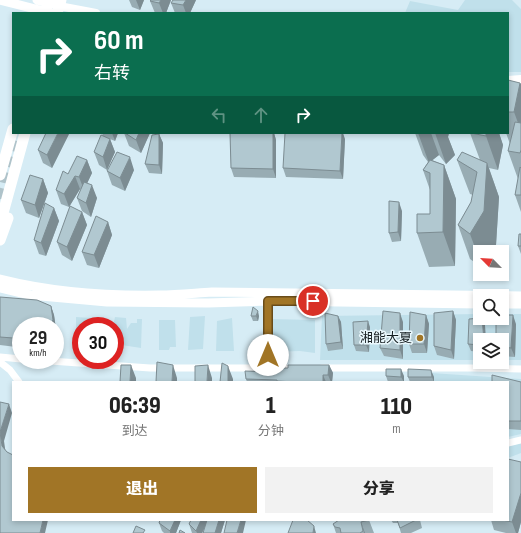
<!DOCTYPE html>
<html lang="zh">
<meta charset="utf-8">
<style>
:root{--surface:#fff;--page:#f2f2f2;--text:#222;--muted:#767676;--accent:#a17526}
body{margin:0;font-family:"Sofia Sans Condensed","Noto Sans SC",sans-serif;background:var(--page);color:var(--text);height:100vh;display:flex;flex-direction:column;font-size:15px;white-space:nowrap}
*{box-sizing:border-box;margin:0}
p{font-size:13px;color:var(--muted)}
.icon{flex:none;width:22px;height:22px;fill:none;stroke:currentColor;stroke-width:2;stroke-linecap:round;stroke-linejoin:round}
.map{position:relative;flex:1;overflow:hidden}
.side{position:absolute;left:12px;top:381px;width:497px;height:140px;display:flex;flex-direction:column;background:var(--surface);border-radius:0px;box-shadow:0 2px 6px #0003}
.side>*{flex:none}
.banner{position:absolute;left:12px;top:12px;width:497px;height:122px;border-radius:0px;box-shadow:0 2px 6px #0003;background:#0b6e4f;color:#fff;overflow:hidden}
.needle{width:26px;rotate:294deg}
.tools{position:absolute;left:473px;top:245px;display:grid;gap:8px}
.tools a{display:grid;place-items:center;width:36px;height:36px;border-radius:0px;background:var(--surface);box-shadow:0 2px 6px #0003;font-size:20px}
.speed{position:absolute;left:12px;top:317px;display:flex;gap:8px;font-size:20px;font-weight:700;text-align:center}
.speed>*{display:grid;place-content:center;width:52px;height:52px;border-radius:50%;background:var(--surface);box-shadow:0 2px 6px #0003;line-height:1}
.speed small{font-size:10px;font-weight:400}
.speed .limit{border:6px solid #d22;background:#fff;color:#111}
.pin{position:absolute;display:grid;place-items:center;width:34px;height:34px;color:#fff;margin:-17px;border:2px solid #fff;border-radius:50%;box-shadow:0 1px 4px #0007}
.me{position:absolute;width:44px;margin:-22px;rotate:0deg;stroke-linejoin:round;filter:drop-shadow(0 0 3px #0008)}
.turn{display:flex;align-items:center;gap:14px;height:84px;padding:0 16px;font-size:18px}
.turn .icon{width:52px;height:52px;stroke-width:2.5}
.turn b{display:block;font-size:28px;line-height:34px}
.lanes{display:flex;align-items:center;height:38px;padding:0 16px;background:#0003;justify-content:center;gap:20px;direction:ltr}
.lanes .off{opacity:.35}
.eta{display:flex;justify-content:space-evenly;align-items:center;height:68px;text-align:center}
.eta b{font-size:24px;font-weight:800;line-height:28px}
.cta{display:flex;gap:8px;margin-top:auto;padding:8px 16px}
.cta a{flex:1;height:46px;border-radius:0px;background:var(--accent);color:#fff;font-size:16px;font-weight:800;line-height:46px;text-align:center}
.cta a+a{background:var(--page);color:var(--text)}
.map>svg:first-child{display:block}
</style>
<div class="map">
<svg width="521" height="533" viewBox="0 0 521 533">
<rect width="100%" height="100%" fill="#d6ecf5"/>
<path fill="#c0e0eb" d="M465,0H512L521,9V72H508V13H405L410,1L458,10Z
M480,314V318H502V314H521V360H502V340H480V360H320L322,316Z
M205,316L203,349L188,350L190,317Z
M76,317L91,318L90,326H81V347H76Z
M115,317L126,318L127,329L131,323H137V319H142L141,348L115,344V326H113Z
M232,318L234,351H216L217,321Z
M269,319L315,320V353L300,351L273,352Z
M159,320H175L176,347H170L169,350H159Z
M431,373L521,379V434L508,437V382H430Z
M521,442V453L508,458V445Z"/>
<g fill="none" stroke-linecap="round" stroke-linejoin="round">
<path stroke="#afc3ca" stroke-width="11" stroke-dasharray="11 5.5" stroke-linecap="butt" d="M0,199L16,136"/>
<path stroke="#fff" stroke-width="7" d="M268,301V368
M0,357L21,359
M36,360L150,368H286
M0,362L10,370L19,382
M322,368H472L521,369
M508,443L521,440"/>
<path stroke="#fff" stroke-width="8" d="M59,6L96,13
M508,80L521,79"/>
<path stroke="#fff" stroke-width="9" d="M0,0L51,13
M37,0L54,4
M0,279C52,292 106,296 160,295C177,295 195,293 212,292L521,296
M0,288L30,295L107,302L208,303L268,301L480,304
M502,304H521"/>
<path stroke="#fff" stroke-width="11" d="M45,13L49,0
M57,13L61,0
M0,175L13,129
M0,224L25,133
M0,240L8,218"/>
</g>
<path fill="#98acb3" d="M129,0H144L140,10L132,7Z
M171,0L166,13H155L150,1Z
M196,0L190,13H175L171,3Z
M508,82L521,84V212L515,195L518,179L508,151L510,144L506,133H508Z
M102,133H118L115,141L110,139L115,152L107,170L99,165L94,152L103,136Z
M124,133H150L141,153L129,146Z
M230,133H274L276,140V178L234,177L231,168Z
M415,133H449L448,137L455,155L446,164L439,155L432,160L444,165L456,199L455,266L429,267L417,233L430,214V190L423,170L428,162L423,155Z
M470,133H499L503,145L498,170L489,168L499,197L496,245L492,252H480V266L470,259L458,225L471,202L473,195L470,194L457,160H480Z
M69,134L52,168L43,163L38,150Z
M159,134L163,143L162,174L149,173L145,164Z
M345,139L343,179L286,177L283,168Z
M87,160L92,173L87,183L97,198L91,217L82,211L77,198L81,189H80L69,207L61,204L56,190L68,174Z
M134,170L125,191L112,185L107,171Z
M43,179L48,193L39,218L26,213L21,200Z
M54,208L59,221L46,256L39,254L34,240Z
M402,211L401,241L392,242L389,233Z
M82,212L87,225L72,261L62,255L57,242Z
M108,222L112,235L99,268L87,265L82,252Z
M521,234V254L518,246Z
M0,297L51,306L54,315L56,329L55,331V326H21V341L16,347L0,345Z
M453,311L456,320L454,359L437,355L434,346Z
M426,315L429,324L427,353H412L409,344Z
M251,316H259L258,321H253Z
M338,316L341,322L343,349L328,351L326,344Z
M403,322V359L384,356L380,348Z
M516,324L515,357L502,356V340Z
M485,325L480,340V352L471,351L468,344Z
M370,327L369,352L356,351L354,345Z
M329,365L333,373L332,382H247L246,379L276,372L288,368Z
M408,369L434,377V382H410L408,377Z
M386,376H404V382H388Z
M508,382H521V430L508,429Z
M521,462V522L518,533H506L494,530L491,520H508Z
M160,520H181L176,533H164L162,531L159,523Z
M191,520H225L221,533H203L206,525L202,533H192L189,524Z
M369,520L374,533H336L333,524Z
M391,520H420L422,528L411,533H401L398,523H393Z"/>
<path fill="#7c8c92" d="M136,0H144L140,10Z
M161,0H171L166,13H163L159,3Z
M186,0H196L190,13H186L183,5Z
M520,83L521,84V131L514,112Z
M58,133H69V134L52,168L47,155Z
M112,133H118L115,141Z
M139,133H150L141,153L136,140Z
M273,133H274L276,140V178L273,169Z
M342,133H343L345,139L343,179L340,171Z
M418,133H431L439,155L429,163Z
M435,133H449L448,137L455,155L446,164Z
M486,133H499L503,145L498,170L486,136Z
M159,134L163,143L162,174L159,165Z
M110,139L115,152L107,170L103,157Z
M130,157L134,170L125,191L120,178Z
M87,160L92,173L84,190L79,177Z
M487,163L499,197L496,245L492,252H480V261L470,234Z
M444,165L456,199L455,266L443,232Z
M75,176L80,189L69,207L64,194Z
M43,179L48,193L39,218L35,205Z
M92,185L97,198L91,217L86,203Z
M399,202L402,211L401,241L398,232Z
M54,208L59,221L46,256L41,243Z
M82,212L87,225L72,261L67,247Z
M108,222L112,235L99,268L94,255Z
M51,306L54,315L56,329L55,331V326H49Z
M258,311L259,316L258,321L256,316Z
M453,311L456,320L454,359L451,350Z
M400,313L403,322V359L400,350Z
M426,315L429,324L427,353L424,344Z
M513,315L516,324L515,357L511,348Z
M338,316L341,322L343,349L341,342Z
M482,318L485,325L486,340H484Z
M368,321L370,327L369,352L366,345Z
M19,330L21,336V341L16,347L13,338Z
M131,365L136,378V382H130Z
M173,365L177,378V382H172Z
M208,365L212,378V382H207Z
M329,365L333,373L332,382H331L328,375Z
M228,366L233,379V382H228Z
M401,369L404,376V382L401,377Z
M431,370L434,377V382L432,377Z
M323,375L326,382H323Z
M9,404L12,413L4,441L6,455L2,446L0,432Z
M521,493V522L518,533H516L512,522Z
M43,520H48L45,533H40Z
M175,520H181L176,533H170V531Z
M201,520H207L208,521L202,533H197L196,531Z
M219,520H225L221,533H215Z
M241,520H246L243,533H237Z
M361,522L365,533H364Z
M314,526L316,533H313Z"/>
<path fill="#b1c8d0" stroke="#7c8c92" d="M151,0H161L159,3L150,1Z
M173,0H186L183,5L171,3Z
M508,80L520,83L514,112H508Z
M515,122L521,123V150L520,153L508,151Z
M46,133H58L47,155L38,150Z
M125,133H139L136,140Z
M230,133H273V169L231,168Z
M285,133H342L340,171L283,168Z
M471,133H486V136Z
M159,134V165L145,164L152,135Z
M101,135L110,139L103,157L94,152Z
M117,152L130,157L120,178L107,171Z
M462,152L487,163L484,211L470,234L458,225L471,202L477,172L457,160Z
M77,156L87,160L79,177L75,176L64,194L56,190L63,171L68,174Z
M430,160L444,165L443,232L417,233V214H430V173L423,170Z
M520,167L521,168V195H515Z
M30,175L43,179L35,205L21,200Z
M84,182L92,185L86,203L77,198Z
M389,201L399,202L398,232L389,233Z
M45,203L54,208L41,243L34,240Z
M70,206L82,212L67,247L57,242Z
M96,216L108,222L94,255L82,252Z
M519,234H521V246H518Z
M0,297L37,300L51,306L53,320L49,326H21V331L19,330L13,338L0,337Z
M253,307L258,311L256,316H251Z
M383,311L400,313V350L380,348Z
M453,311L451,350L434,346V313Z
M410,312L426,315L424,344H409Z
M325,313L338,316L341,342L326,344Z
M502,315H513L511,348L502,347V340H496V320L497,318H502Z
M482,318L484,340H480V345L468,344L469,319Z
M368,321L366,345H354L353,322Z
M157,362L173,365L172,382H156Z
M222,363L228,366V382H220Z
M121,365H131L130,382H120Z
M208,365L207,382H195V366Z
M288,365H329L328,375H323V382H295L277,381V380L246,379L245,371L276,372V368H288Z
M386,369H401V377L386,376Z
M408,369L431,370L432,377H408Z
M492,375L521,382V421H508V382H492Z
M0,402L9,404L0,432L2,446L7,452L13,455V520H43L40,533H0Z
M508,459L521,462V493L512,522L502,520H508Z
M160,520H175L170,531L159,523Z
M191,520H201L196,531L189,524Z
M207,520H219L215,533H203Z
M227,520H241L237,533H224Z
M293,520H307L314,526L313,533H288Z
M339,520H369L361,522L363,531L360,533H341L340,528L335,527L333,524Z
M397,520H416L400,528Z
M136,526L145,530L143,533H133Z
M180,530L185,533H179Z"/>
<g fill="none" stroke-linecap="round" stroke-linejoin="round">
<g stroke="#694c19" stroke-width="10">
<path id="route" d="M268,355V301H313"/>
</g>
<use href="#route" stroke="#a17526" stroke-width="7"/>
</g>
<circle fill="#a17526" stroke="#eaf8fd" stroke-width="1.5" cx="420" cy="338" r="4"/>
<g text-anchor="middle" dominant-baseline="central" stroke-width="3" stroke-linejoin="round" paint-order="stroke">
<g font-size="13" fill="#151d20" stroke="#eaf8fd" text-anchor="end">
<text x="412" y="338">湘能大夏</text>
</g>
</g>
</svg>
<div class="tools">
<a><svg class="needle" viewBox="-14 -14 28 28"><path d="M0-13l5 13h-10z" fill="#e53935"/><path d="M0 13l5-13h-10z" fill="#767676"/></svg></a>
<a><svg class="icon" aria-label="search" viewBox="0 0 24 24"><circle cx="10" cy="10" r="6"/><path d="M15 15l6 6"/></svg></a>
<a><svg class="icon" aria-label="layers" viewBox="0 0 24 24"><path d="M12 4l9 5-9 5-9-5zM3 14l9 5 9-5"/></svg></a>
</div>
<div class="speed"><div>29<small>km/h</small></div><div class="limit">30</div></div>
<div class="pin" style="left:313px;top:301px;background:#d93025"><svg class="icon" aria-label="arrive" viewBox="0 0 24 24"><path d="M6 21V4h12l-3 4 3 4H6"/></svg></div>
<svg class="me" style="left:268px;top:355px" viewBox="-20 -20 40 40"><circle r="19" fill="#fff"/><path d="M0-13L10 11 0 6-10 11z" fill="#a17526"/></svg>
<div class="banner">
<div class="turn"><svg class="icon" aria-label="right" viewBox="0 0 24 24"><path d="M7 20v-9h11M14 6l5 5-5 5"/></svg><div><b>60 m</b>右转</div></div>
<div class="lanes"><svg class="icon off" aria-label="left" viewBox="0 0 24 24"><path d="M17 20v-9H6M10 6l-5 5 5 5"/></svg><svg class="icon off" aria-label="ahead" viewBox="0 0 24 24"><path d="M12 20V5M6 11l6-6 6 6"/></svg><svg class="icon" aria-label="right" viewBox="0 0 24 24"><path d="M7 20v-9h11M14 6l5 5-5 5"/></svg></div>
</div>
<section class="side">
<div class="eta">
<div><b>06:39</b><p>到达</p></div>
<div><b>1</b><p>分钟</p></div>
<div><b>110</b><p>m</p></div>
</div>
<div class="cta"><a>退出</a><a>分享</a></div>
</section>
</div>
